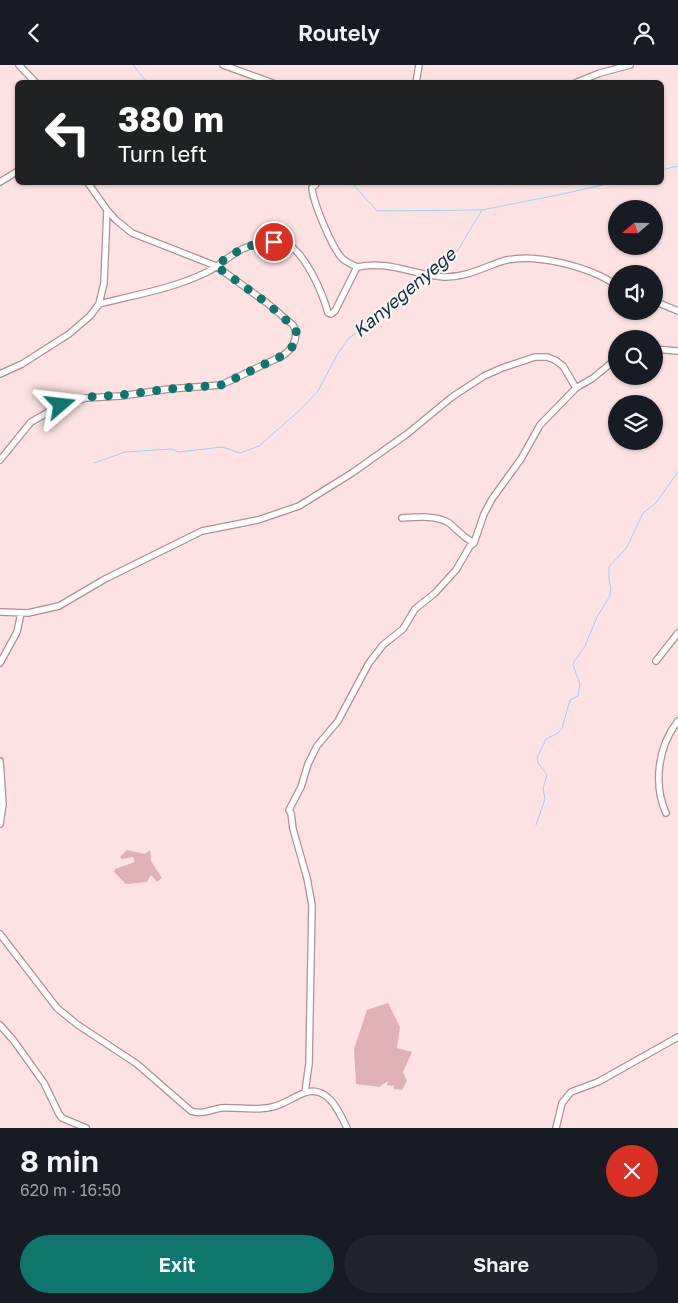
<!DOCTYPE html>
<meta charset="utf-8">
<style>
:root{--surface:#171b24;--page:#20242c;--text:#f1f3f6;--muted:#9ea1a6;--accent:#0f766e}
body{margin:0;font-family:"Golos Text",sans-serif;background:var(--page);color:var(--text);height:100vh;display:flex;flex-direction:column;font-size:19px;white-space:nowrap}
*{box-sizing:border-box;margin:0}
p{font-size:16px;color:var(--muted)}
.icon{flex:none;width:28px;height:28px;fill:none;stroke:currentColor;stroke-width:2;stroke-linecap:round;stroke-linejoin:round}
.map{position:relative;height:1063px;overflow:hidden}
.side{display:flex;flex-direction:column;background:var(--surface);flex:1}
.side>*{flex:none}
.guide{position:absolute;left:15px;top:15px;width:649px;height:105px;border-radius:8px;box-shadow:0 1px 4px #0004;background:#202124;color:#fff;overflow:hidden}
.needle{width:32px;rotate:250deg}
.controls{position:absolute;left:608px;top:135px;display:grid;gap:10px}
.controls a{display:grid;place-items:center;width:55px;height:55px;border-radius:50%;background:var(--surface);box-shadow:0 1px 4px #0004;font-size:25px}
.pin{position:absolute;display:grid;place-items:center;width:42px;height:42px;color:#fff;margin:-21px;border:2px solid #fff;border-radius:50%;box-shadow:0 1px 5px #0007}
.me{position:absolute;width:55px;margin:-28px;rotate:73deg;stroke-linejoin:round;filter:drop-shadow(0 0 4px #0008)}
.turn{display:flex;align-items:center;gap:18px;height:105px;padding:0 20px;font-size:22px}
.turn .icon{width:65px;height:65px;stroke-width:2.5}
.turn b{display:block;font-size:35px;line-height:42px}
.round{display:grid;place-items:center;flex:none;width:52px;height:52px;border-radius:26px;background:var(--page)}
.headline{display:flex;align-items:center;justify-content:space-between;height:85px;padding:0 20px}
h1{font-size:30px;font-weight:600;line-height:38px}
.cta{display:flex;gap:10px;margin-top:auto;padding:10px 20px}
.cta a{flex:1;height:58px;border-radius:30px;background:var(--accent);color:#fff;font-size:20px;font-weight:600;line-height:58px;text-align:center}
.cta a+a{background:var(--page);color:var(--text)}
header{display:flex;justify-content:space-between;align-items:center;height:65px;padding:0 20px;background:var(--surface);font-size:22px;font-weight:600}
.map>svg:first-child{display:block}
</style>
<header><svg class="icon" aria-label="back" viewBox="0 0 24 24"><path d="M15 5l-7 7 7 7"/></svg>Routely<svg class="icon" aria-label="person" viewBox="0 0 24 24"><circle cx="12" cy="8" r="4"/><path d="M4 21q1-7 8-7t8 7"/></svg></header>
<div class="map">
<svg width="678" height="1063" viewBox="0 0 678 1063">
<rect width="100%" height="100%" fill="#fee2e3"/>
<path fill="#dfb1b4" d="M127,785L145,789L150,785L151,796L162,813L157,817L151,810L147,817L126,819L114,807L115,804L135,797L133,792L122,794L120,792Z
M388,938L400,962L397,983L412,987L403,1007L407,1016L402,1025L394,1024V1020L391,1021L387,1020L388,1016L379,1022L356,1019L354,984L367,945Z"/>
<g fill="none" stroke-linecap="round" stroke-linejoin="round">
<path stroke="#93d5f5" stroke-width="1" d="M133,0L147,18
M661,105L678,101
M352,118L377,146L482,145L563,129L611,118
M432,208L458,185L482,145
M94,398L125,387L171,384L179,387L222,382L240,388L259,381L300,345L318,326L338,288L349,273L386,247L427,212
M536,760L545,734L543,723L547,710L538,698L537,693L546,674L558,668L562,663L570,635L578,631L580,619L573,600L574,597L585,581L597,552L610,531L611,523L609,516V502L627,482L643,448L656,438L678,407"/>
<g stroke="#af8f90" stroke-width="8">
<path id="minor" d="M19,0L36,18
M223,0L273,18
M416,18L419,0
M575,18L600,8L630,0
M0,117L18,106
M317,118L312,123C313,137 331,180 341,192C345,197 351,199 357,202C388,195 414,210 444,212C465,213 484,202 503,196C534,187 590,202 616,220
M654,236L678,246
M99,239C134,230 172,224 205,208C220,201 231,188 247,182C258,178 273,174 285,178C305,186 323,229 328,248L331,249L335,246L357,202
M654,284L678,286
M0,309L22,299L69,269L90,251L99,239L104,218L107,145L88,118
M0,395L31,357L61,340L86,333L121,331L169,324L221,320L282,291C292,285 296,277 296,266L293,260L267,238L216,201L132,168L116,155L107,145
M402,453C416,452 437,450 449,458C459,466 461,471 474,478
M0,547L28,548L59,541L105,514L202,466L258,455L299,441L352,408L407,369L452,332L484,311L502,303L535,292H547L555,295L563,301L576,323
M656,596L678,568
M0,598L17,567L21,548
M0,696L3,739L0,759
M666,748C653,719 658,681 678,656
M0,869L57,943L78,960L137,999L191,1046C201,1050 210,1045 221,1043C237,1042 256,1046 272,1042C283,1040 293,1032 304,1028C327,1019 339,1046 347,1063
M0,960L14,976L44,1018L59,1049L62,1053L86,1063
M305,1027L309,999L312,840L307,813L293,764L291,748L289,745L301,722L308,699L317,681L338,656L369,598L383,580L403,564L415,544L435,528L456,505L470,481L474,478L484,449L492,434L521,394L540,360L576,323L593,313L616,294
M556,1063L562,1038L571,1027L598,1017L678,972"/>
</g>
<use href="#minor" stroke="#fff" stroke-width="5.5"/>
</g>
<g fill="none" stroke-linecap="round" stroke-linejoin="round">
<path stroke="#0f766e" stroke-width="9" stroke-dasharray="0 16.2" d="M61,340L86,332L121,330L169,324L221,320L286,289C294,282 297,273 296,264L267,238L216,201C233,187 252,177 274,177"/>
</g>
<g text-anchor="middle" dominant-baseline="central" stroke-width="4" stroke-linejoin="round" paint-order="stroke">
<g font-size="18" font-style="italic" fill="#11303e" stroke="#fcf5f5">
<text transform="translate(404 227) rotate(-40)">Kanyegenyege</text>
</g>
</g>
</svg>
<div class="controls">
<a><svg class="needle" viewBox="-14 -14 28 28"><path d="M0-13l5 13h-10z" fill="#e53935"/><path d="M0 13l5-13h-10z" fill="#9ea1a6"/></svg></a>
<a><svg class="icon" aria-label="sound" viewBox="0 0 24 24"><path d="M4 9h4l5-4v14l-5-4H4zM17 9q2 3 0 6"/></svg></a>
<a><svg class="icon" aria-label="search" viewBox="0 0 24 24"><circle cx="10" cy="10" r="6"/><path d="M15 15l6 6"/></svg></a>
<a><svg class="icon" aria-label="layers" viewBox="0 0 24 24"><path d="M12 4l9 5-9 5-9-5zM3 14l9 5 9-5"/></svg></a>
</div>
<div class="pin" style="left:274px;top:177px;background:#d93025"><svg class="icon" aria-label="arrive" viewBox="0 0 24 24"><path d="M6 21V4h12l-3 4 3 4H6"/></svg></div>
<svg class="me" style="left:61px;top:340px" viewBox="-20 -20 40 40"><path d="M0-17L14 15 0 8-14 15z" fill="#0f766e" stroke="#fff" stroke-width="4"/></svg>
<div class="guide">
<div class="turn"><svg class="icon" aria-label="left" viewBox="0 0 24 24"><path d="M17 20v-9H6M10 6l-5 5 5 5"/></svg><div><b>380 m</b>Turn left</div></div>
</div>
</div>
<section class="side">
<div class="headline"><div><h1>8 min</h1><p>620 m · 16:50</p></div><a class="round" style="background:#d93025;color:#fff"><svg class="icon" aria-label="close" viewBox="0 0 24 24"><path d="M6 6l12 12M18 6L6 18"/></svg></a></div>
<div class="cta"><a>Exit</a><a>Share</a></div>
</section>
